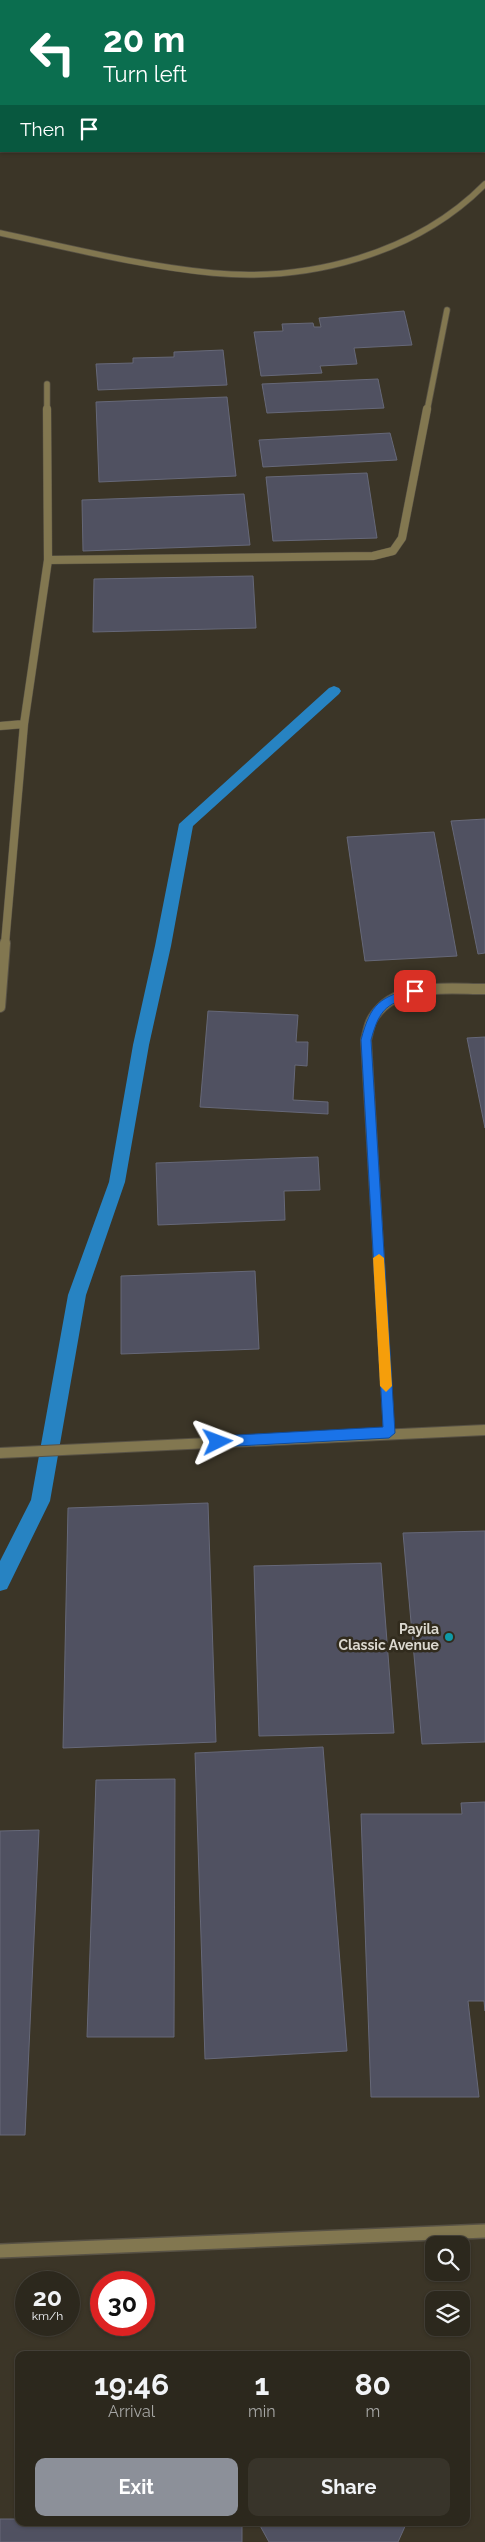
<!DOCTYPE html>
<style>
:root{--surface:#2c281d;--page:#38342a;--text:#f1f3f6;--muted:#a6a6a4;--line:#48443b;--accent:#8c9099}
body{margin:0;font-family:Raleway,sans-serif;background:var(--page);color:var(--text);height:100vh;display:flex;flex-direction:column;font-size:19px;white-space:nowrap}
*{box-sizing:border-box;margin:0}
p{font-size:16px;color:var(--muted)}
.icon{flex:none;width:28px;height:28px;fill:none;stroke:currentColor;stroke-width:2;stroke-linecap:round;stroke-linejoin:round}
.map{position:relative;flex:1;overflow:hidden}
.sheet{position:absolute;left:15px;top:2351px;width:455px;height:175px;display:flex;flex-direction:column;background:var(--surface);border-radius:10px;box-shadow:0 1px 4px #0004,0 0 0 1px var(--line)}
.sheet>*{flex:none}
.hud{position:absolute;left:0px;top:0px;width:485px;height:152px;box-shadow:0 1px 4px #0004,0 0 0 1px var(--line);background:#0b6e4f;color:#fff;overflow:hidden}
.tools{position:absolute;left:425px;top:2236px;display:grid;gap:10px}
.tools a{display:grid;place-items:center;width:45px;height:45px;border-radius:10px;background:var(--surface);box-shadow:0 1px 4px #0004,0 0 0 1px var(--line);font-size:25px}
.speed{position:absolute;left:15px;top:2271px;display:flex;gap:10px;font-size:25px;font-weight:700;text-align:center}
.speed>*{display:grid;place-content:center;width:65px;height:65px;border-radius:50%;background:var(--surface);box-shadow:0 1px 4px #0004,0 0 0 1px var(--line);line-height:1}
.speed small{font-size:12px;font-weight:400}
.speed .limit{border:8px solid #d22;background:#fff;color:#111}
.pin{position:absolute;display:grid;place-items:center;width:42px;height:42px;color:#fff;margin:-21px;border-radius:10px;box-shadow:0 2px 8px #0006}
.me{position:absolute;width:55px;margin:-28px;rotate:87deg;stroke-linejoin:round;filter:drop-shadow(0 0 4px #0008)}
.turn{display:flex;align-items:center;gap:18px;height:105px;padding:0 20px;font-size:22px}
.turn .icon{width:65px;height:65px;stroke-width:2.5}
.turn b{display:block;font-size:35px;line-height:42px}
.then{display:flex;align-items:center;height:48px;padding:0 20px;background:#0003;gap:10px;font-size:19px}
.eta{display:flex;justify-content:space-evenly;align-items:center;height:85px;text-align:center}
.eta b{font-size:30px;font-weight:700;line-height:35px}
.action{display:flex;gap:10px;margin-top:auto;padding:10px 20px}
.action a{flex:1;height:58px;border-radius:10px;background:var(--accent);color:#fff;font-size:20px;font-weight:700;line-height:58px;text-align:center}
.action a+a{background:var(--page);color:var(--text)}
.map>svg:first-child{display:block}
</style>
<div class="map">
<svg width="485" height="2542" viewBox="0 0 485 2542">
<rect width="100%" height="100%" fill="#3b3527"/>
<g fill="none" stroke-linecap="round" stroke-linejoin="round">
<path fill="#2783c2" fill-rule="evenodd" d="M334,686L339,688L341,691L339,694L193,826L171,946L149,1045L125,1182L86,1295L50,1501L7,1589L0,1591V1561L31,1500L68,1295L109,1182L133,1045L155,946L179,824L329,688Z"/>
</g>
<path fill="#505161" stroke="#666878" d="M404,311L412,345L354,348L357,364L320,366L322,373L261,376L254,332L283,331L282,324L313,323L314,327H321L319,318Z
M223,350L227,385L98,390L96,364L133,363V358L174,357V352Z
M378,379L384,408L267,413L262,384Z
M227,397L236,476L99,482L96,402Z
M390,433L397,460L263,467L259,440Z
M367,473L377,538L273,541L266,477Z
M244,494L250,545L83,551L82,500Z
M253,576L256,628L93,632L94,579Z
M485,819V953L478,954L451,821Z
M434,832L457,956L365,961L347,837Z
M208,1011L298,1015L296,1042H308L307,1066L295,1065L293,1100L328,1102V1114L200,1107Z
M485,1037V1128L467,1038Z
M318,1157L320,1190L284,1191L285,1220L158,1225L156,1163Z
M255,1271L259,1349L121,1354V1276Z
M208,1503L216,1742L63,1748L68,1508Z
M485,1531V1742L422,1744L403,1533Z
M381,1563L394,1733L259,1736L254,1566Z
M323,1747L347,2051L205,2059L195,1753Z
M175,1779L174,2037H87L96,1780Z
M485,1802V2011L484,2001H468L479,2097H371L361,1814H462L461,1803Z
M39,1830L25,2135H0V1831Z
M0,2519H19V2522L242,2523V2542H0Z
M258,2522H407L398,2542H269Z"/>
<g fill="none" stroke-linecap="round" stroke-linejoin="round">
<g stroke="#585245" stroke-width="7">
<path id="service" d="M0,233C70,248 141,266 213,273C309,282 416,254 485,184"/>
</g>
<g stroke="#585245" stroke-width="7">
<path id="minor-far3" d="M47,384V411
M427,411L447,310"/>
</g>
<g stroke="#585245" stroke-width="9">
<path id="minor-far2" d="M48,560L373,556L393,551L402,538L427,409
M0,726L24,724
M5,944L24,724L48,560L47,409"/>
</g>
<g stroke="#585245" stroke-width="12">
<path id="minor-far1" d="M0,1007L5,943
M389,1433L366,1040C368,1033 369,1024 373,1018C396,981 448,989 485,989
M0,1453L485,1430"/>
</g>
<g stroke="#585245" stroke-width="16">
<path id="minor" d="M0,2251L485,2231"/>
</g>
<use href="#service" stroke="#827750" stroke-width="5.5"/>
<use href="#minor-far3" stroke="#827750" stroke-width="5.5"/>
<use href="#minor-far2" stroke="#827750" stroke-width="8"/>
<use href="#minor-far1" stroke="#827750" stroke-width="10"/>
<use href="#minor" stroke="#827750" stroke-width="13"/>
</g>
<path fill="#1a73e8" stroke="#114b97" d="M415,987L420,991L419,994C388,1004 380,1006 371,1040L395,1433L389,1438L218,1447L214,1446L212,1442L218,1436L383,1427L361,1040C371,1002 380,998 415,987Z"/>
<path fill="#f59e0b" d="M379,1254L384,1258L392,1386L386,1392L380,1386L373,1258Z"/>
<circle fill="#0f9aa8" stroke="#312b1d" stroke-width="2" cx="449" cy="1637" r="5"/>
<g text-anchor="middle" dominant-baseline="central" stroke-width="5" stroke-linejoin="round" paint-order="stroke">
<g font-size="14" font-weight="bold" fill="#dbd8cf" stroke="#312b1d" text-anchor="end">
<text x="439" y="1629">Payila<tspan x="439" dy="16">Classic Avenue</tspan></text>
</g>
</g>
</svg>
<div class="tools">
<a><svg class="icon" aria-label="search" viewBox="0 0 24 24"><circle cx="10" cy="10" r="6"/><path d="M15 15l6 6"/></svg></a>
<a><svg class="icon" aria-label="layers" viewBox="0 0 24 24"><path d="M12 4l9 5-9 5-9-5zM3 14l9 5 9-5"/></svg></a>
</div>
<div class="speed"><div>20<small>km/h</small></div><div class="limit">30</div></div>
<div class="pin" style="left:415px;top:991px;background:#d93025"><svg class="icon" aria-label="arrive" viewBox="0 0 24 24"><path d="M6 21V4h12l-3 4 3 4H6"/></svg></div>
<svg class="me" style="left:218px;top:1442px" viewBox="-20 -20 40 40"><path d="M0-17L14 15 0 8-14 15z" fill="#1a73e8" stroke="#fff" stroke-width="4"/></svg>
<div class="hud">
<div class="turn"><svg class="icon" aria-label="left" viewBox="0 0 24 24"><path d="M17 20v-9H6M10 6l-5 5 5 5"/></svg><div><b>20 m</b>Turn left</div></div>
<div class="then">Then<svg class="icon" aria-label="arrive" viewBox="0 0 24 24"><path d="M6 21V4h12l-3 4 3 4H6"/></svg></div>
</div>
<section class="sheet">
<div class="eta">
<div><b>19:46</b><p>Arrival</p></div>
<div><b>1</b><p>min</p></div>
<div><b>80</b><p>m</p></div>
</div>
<div class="action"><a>Exit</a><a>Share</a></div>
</section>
</div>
